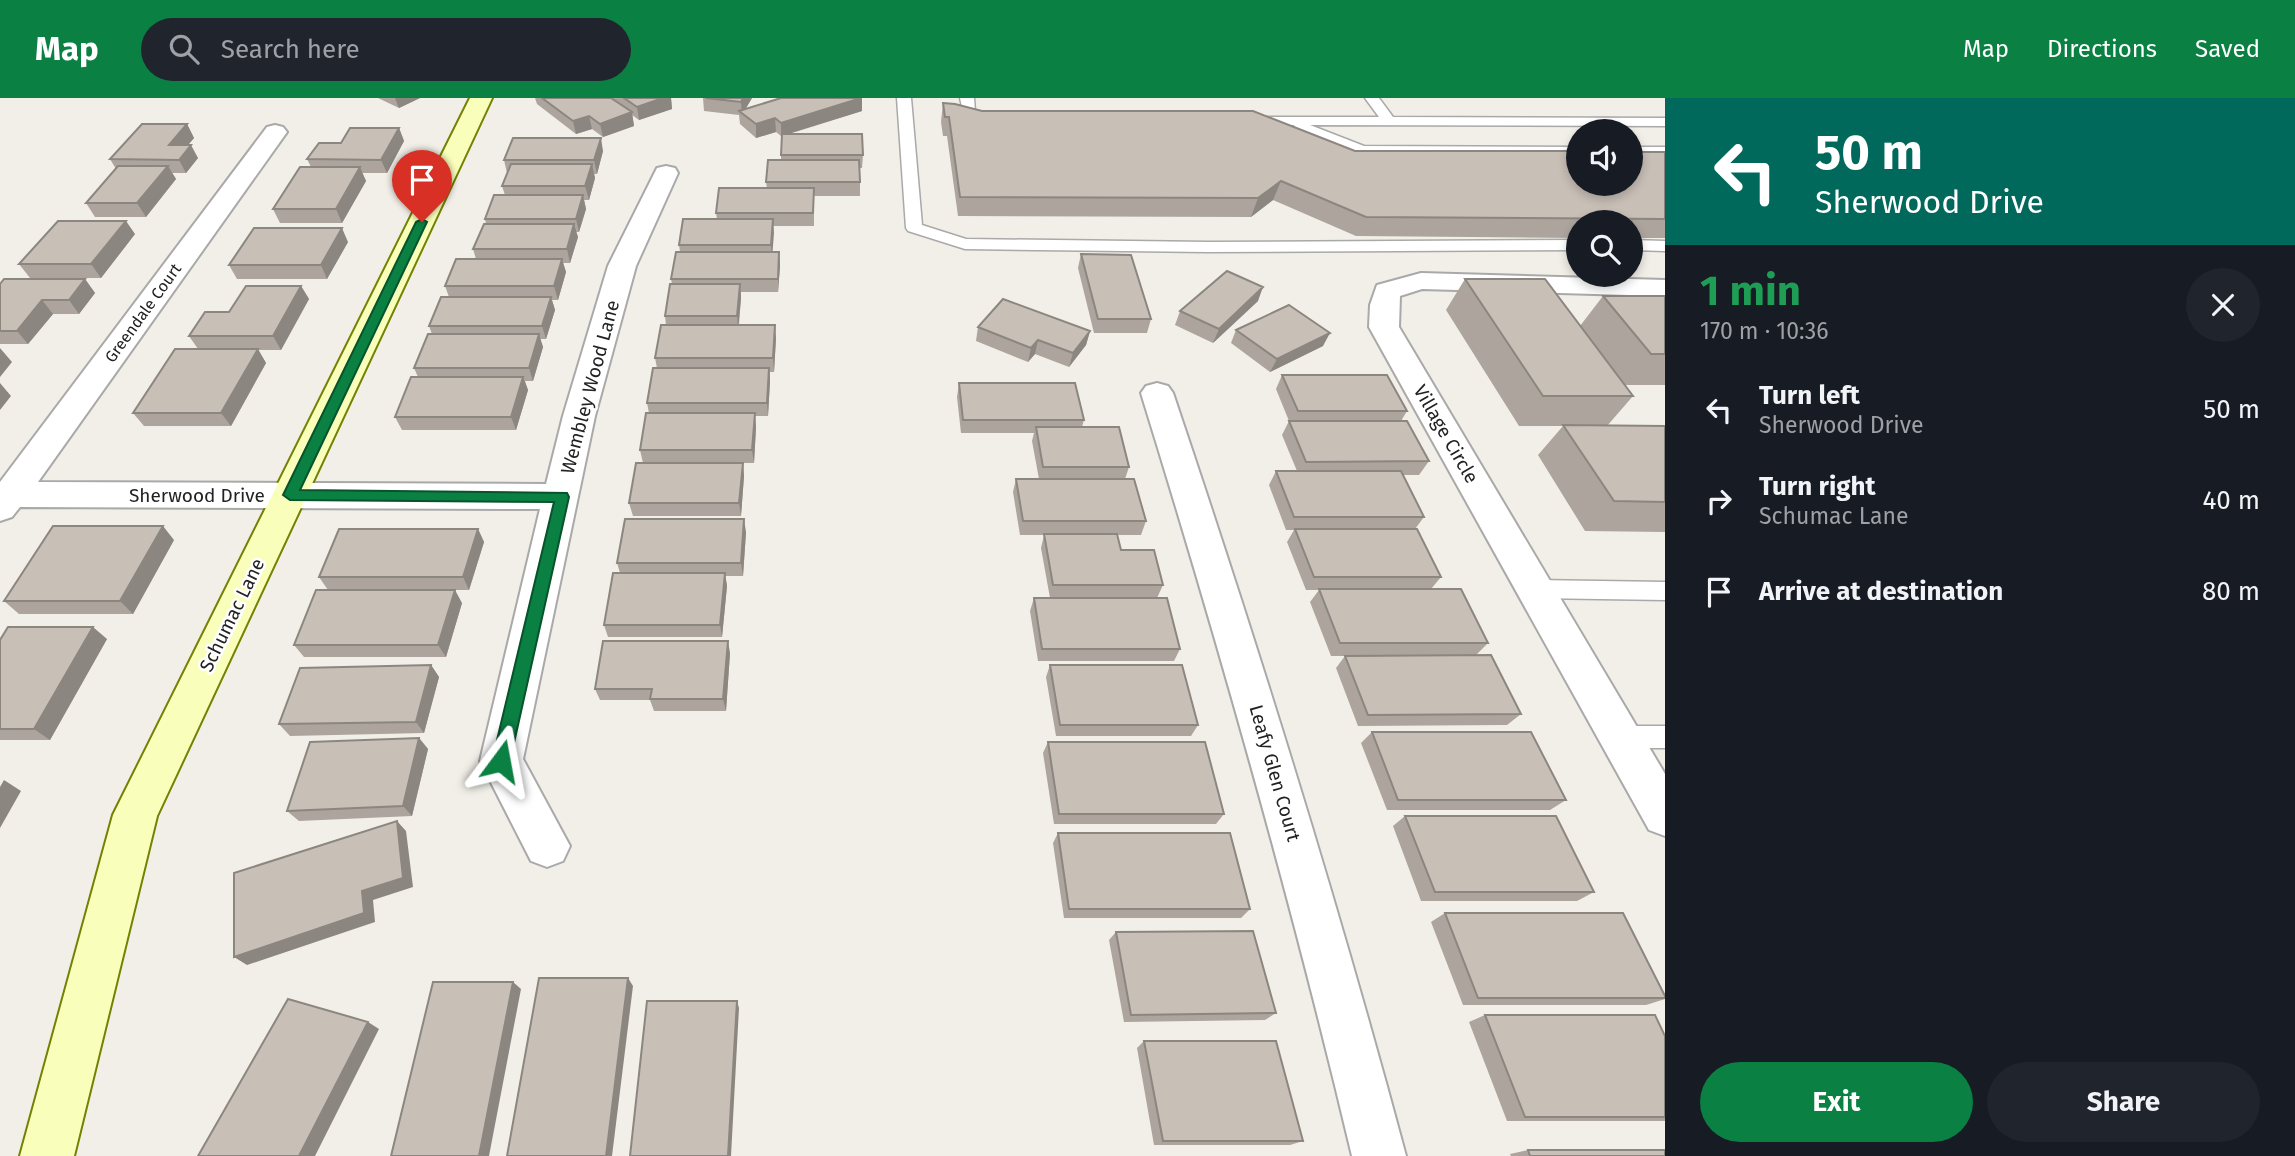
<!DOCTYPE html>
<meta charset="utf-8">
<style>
:root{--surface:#171b24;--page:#20242c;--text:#f1f3f6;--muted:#9ea1a6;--accent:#0b8043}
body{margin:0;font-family:"Fira Sans",sans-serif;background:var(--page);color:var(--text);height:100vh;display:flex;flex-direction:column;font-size:26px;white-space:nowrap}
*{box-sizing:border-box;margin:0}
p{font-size:23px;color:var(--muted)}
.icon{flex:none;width:38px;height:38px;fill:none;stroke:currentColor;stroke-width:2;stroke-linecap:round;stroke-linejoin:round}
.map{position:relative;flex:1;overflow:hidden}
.side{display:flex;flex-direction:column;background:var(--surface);width:630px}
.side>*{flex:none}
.guide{background:#00695c;color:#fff;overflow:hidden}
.buttons{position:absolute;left:1566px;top:21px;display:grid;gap:14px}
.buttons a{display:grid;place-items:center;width:77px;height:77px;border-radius:50%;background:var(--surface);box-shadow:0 4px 10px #0003;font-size:35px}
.pin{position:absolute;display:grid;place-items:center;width:60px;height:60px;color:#fff;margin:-72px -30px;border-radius:50% 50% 50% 0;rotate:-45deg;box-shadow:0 0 7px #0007}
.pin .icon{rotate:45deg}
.me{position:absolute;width:77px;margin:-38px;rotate:13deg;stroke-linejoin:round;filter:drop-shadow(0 0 5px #0008)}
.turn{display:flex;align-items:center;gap:24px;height:147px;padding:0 35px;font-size:32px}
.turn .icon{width:91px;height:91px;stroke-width:2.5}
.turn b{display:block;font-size:49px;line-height:60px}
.round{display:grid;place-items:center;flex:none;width:74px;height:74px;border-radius:37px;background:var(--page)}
.overview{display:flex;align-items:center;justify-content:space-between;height:119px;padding:0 35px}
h1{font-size:42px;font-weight:700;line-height:52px;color:#1e9e55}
.button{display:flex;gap:14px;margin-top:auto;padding:14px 35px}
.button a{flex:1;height:80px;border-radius:42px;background:var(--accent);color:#fff;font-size:28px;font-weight:700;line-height:80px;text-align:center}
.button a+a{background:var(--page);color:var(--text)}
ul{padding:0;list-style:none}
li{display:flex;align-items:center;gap:21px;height:91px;padding:0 35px}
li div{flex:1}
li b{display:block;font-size:26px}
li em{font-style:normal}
header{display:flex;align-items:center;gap:42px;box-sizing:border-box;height:98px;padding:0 35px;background:var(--accent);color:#fff}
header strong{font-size:33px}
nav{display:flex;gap:38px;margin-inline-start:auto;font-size:24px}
.search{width:490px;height:63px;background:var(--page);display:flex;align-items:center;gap:18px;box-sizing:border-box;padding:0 24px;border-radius:38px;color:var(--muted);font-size:26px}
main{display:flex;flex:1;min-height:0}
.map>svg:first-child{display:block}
</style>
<header>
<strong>Map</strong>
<div class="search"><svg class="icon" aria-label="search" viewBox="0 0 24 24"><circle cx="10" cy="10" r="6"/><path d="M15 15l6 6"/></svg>Search here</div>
<nav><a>Map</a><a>Directions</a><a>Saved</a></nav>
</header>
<main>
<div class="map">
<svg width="1665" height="1058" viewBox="0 0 1665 1058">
<rect width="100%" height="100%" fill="#f2efe8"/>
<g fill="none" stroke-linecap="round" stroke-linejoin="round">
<g stroke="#a9a9a9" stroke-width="3">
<path id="lane" d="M897,0H911L922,127L966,141L1208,144L1578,142V152L1208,154L965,151L908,133L906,130Z
M960,0H974L975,13L996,21V27H986L964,18Z
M1365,0H1379L1393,19L1665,20V28L1310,27L1364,48L1578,49V57L1362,56L1295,31L1294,27H1249L1242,23L1249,19H1379Z
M1631,49H1665V57H1631Z
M1631,142L1665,143V153L1631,152Z
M1535,482L1665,484V502L1535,500L1527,497L1524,491L1527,485Z
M1620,628H1665V650H1620L1611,647L1608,639L1611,631Z"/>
</g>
<g stroke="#a9a9a9" stroke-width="4">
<path id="street" d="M275,27L283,29L287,34L38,384L546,386L563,318L608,168L657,70L666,68L675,70L678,75L636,168L595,318L523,661L570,748L563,763L547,769L531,763L480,663L540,411L20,409L12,419L0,423V384L267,29Z
M1421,175L1665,182V198L1422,191L1400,198L1399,229L1665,676V738L1649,732L1369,229L1370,207L1377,187Z
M1157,285L1168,288L1173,295C1258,547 1337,801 1406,1058H1352C1291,801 1219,547 1141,295L1146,288Z"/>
</g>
<g stroke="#738200" stroke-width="4">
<path id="secondary" d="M470,0H492L157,718L74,1058H20L113,717Z"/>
</g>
<use href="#lane" fill="#fff" fill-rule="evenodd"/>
<use href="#street" fill="#fff" fill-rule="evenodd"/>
<use href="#secondary" fill="#fafebb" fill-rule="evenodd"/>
</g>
<path fill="#aca49d" d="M378,0H420L399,10Z
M535,0H671L672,11L639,22L632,17L634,28L603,39L592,31L576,36L537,6Z
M703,0H752L746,10L862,13L789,36L863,57L862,70H860V98H814V128H773L772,154H779L780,167L778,194H741V200L739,227L776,240L774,274H770V283L768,318H755L756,329L754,365H743L744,378L741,418H633L629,405L643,365L640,352L649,315L647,305L657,270L655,260L666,227L665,218L672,186L671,181L680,154L679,147L717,121L716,115L767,90L766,84L781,62V38L776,34L756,40L740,26L739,17L704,13Z
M943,5L982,13L1355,53L1665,54V140H1631V124H1578V140L1356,138L1273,102L1251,119L958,118L947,38H943L941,24Z
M187,26L194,40L188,47L198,60L186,75H172L176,81L146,119H95L86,105L116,71L110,61Z
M399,30L404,43L387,75H362L366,83L342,125H280L273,111L311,69L307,61L341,45Z
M603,53L597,76H594L595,80L589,102H584L586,111L579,134H576L578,139L570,165H563L566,174L558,202H552L555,212L546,241H540L543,249L533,283H525L528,292L516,332H402L395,319L418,279L414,270L432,236L429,228L449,199L445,188L476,161L473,151L486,126L485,121L505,97L502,88L507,75L504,62Z
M135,136L101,180H30L19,166Z
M348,144L327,181H237L229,167Z
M1081,156L1151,221L1147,235H1094L1078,170Z
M85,181L95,195L79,216H53L28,246H0V186Z
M1465,181L1580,228L1603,198H1665V287H1625L1633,298L1607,328H1665V434L1585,433L1538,357L1563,328H1519L1446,212Z
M301,188L309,201L281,252H258L266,265L231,328H144L133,315L198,251L189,238L229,214Z
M1258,203L1213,245L1175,227L1180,213Z
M978,229L1090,233L1086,247L1069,269L1035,256L1028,264L976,243Z
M1236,232L1323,248L1270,274L1231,245Z
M1282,277L1407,313L1401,323L1429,363L1419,377H1402L1424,419L1415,431L1441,479L1431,491L1488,545L1476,557L1521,616L1507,627L1358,628L1336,570L1345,558H1416H1331L1310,504L1319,492H1306L1287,444L1294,432H1286L1269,387L1276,373H1297L1282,337L1289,323L1276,291Z
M959,285L1084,322L1082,329L1129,369L1125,381L1146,423L1141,437H1117L1121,452L1163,487L1157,500H1050L1041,450L1044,437H1020L1013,394L1016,381H1039L1032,343L1034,335H961L957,299Z
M478,431L484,444L469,492H328L319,479Z
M746,434L743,478H725L727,488L722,539H608L604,527L620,475L617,465Z
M174,442L133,516H19L4,503Z
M1034,500L1180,551L1174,563H1038L1030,513Z
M462,505L446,559H304L294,547Z
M107,541L50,642H0V542Z
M730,555L726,613H654L650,602H600L595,591Z
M431,567L439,579L424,635L290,638L279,626Z
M1050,567L1198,627L1191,638H1056L1046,579Z
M1372,634L1566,702L1550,712H1387L1361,645Z
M419,640L428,651L412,718L299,723L287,713Z
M1048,644L1224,716L1216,726H1054L1043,655Z
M1405,718L1594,794L1577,803H1421L1393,728Z
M1058,735L1250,811L1241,820H1064L1053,745Z
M1445,815L1665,901L1646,907H1463L1431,824Z
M1116,834L1276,915L1265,922L1124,924L1109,842Z
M1485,917L1665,938V1023H1507L1469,924Z
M1144,943L1303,1043L1290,1047H1154L1137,950Z
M1528,1052L1665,1058H1511L1510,1056Z"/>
<path fill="#8c8680" d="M395,0H420L399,10Z
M663,0H671L672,11L639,22L637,9Z
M743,0H752L742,17L741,4Z
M862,0V13L781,38V25Z
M632,14L634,28L603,39L600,26Z
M589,18L592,31L576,36L573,23Z
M775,20L776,34L756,40V26Z
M187,26L194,40L177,60L169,47Z
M399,30L404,43L387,75L381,62Z
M601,40L603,53L597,76L594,62Z
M191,47L198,60L186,75L179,62Z
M592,66L595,80L589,102L585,88Z
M168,68L176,81L146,119L137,105Z
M360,69L366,83L342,125L336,111Z
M1281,83L1273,102L1251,119L1258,100Z
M583,97L586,111L579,134L576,121Z
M773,121L774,135L772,161L771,147Z
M126,123L135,136L101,180L91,166Z
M574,126L578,139L570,165L567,151Z
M342,130L348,144L327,181L321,167Z
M779,154L780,167L778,194V181Z
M562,161L566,174L558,202L554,188Z
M85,181L95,195L79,216L69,202Z
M740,186L741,200L738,231L737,218Z
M301,188L309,201L281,252L273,238Z
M1263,189L1258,203L1213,245L1219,231Z
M551,199L555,212L546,241L542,228Z
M42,202L53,216L28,246L17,233Z
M775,227L776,240L774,274L773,260Z
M1090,233L1086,247L1069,269L1073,255Z
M1330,235L1323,248L1270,274L1277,261Z
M539,236L543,249L533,283L529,270Z
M1038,242L1035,256L1028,264L1031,250Z
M0,250L12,264L0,279Z
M258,251L266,265L231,328L221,315Z
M769,270L770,283L768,318L767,305Z
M523,279L528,292L516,332L511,319Z
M0,285L11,298L0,312Z
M755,315L756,329L754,365L752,352Z
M743,365L744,378L741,418L739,405Z
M744,421L746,434L743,478L741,465Z
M163,428L174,442L133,516L120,503Z
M478,431L484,444L469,492L463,479Z
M725,475L727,488L722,539L720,527Z
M455,492L462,505L446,559L438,547Z
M93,529L107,541L50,642L34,631Z
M728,543L730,555L726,613L723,601Z
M431,567L439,579L424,635L416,624Z
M419,640L428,651L412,718L403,708Z
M4,682L21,693L0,730V689Z
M397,723L406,733L413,789L373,802L375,824L247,867L234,859L362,793Z
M628,880L633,888L612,1058H606Z
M513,884L521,891L489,1058H479Z
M737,903L739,910L731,1058H728Z
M368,924L379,931L315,1058H299Z"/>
<path fill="#c8bfb7" stroke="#8c8680" stroke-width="2" d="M542,0H611L632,14L600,26L589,18L573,23Z
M624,0H663L637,9Z
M706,0H743L741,4Z
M781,0H861L781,25L775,20L756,26L739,13Z
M943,5L955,6L982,13H1253L1355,53H1578V86H1631V54H1665V121L1366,119L1281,83L1258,100L960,99L949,19H945Z
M142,26H187L169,47H191L179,62L110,61Z
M350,30H399L381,62L307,61L319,45H341Z
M782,36H862L863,57H781Z
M513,40H601L594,62H504Z
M768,62H859L860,84H766Z
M511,66H592L585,88H502Z
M118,68H168L137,105H86Z
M300,69H360L336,111H273Z
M719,90H814L813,115H716Z
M494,97H583L576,121H485Z
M683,121H773L771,147H679Z
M58,123H126L91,166H19Z
M484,126H574L567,151H473Z
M254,130H342L321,167H229Z
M676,154H779L778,181H671Z
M1081,156L1131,157L1151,221H1098Z
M456,161H562L554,188H445Z
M1227,173L1263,189L1219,231L1180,213Z
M4,181H85L69,202H42L17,233H0V186Z
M1465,181H1545L1633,298H1543Z
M670,186H740L737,218H665Z
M246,188H301L273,238H189L205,214H229Z
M1603,198H1665V256H1651Z
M441,199H551L542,228H429Z
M1003,201L1090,233L1073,255L1038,242L1031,250L978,229Z
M1289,207L1330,235L1277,261L1236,232Z
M661,227H775L773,260H655Z
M428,236H539L529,270H414Z
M175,251H258L221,315H133Z
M653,270H769L767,305H647Z
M1282,277H1387L1407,313H1298Z
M411,279H523L511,319H395Z
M959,285H1075L1084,322H963Z
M646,315H755L752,352H640Z
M1289,323H1407L1429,363L1306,364Z
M1563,327L1665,328V404L1614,403Z
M1036,329H1119L1129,369H1043Z
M636,365H743L739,405H629Z
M1276,373H1401L1424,419H1294Z
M1016,381H1134L1146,423H1023Z
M625,421H744L741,465H617Z
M53,428H163L120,503H4Z
M339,431H478L463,479H319Z
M1295,431H1417L1441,479H1314Z
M1044,436H1117L1121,452H1154L1163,487H1053Z
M613,475H725L720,527H604Z
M1319,491H1461L1488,545H1340Z
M316,492H455L438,547H294Z
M1034,500H1167L1180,551H1042Z
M8,529H93L34,631H0V542Z
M603,543H728L723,601H650L652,591H595Z
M1491,557L1521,616L1368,617L1345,558Z
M431,567L416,624L279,626L300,570Z
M1050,567H1182L1198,627H1060Z
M1372,634H1531L1566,702H1398Z
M419,640L403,708L287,713L310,644Z
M1048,644H1205L1224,716H1059Z
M1405,718H1556L1594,794H1435Z
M397,723L403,780L362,793L364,815L234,859V775Z
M1058,735H1230L1250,811H1069Z
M1445,815H1623L1665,898V900H1478Z
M1253,833L1276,915L1131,917L1116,834Z
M539,880H628L606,1058H507Z
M433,884H513L479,1058H391Z
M288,901L368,924L299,1058H198Z
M647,903H737L728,1058H630Z
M1485,917H1655L1665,938V1019H1525Z
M1144,943H1276L1303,1043H1163Z
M1528,1052H1665V1058H1530Z"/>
<path fill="#0b8043" stroke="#07532c" stroke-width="2" d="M422,121L427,124L300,392L567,395L569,399L510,663L507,669L501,671L495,669L492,663L554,404L290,402L283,397L416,124Z"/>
<g text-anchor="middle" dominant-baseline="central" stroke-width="5" stroke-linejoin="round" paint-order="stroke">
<g font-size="16" fill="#222" stroke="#fff">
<text transform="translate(143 215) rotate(-54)">Greendale Court</text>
</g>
<g font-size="19" fill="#222" stroke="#fff">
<text transform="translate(590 289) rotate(-75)">Wembley Wood Lane</text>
<text transform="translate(1446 336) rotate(60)">Village Circle</text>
<text x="197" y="397">Sherwood Drive</text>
<text transform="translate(232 517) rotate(-64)">Schumac Lane</text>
<text transform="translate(1275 675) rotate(74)">Leafy Glen Court</text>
</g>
</g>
</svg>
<div class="buttons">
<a><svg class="icon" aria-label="sound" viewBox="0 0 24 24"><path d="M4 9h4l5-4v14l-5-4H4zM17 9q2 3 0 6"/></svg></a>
<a><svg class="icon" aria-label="search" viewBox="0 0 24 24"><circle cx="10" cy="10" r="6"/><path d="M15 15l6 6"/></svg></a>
</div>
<div class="pin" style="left:422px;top:124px;background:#d93025"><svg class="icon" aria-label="arrive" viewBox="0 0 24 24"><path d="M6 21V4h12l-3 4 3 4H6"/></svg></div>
<svg class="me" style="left:501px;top:663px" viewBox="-20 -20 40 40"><path d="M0-17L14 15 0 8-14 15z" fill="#0b8043" stroke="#fff" stroke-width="4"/></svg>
</div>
<section class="side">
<div class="guide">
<div class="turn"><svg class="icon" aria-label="left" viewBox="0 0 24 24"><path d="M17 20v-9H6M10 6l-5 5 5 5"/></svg><div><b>50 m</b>Sherwood Drive</div></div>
</div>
<div class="overview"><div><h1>1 min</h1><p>170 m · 10:36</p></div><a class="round"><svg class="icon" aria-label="close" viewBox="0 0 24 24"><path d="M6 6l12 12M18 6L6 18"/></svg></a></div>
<ul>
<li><svg class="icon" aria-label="left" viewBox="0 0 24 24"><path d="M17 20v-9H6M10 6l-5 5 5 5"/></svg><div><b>Turn left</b><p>Sherwood Drive</p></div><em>50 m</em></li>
<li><svg class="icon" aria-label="right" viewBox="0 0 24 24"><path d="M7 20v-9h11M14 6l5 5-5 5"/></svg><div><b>Turn right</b><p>Schumac Lane</p></div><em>40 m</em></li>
<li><svg class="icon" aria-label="arrive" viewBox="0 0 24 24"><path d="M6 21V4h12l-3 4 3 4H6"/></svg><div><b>Arrive at destination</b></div><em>80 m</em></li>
</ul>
<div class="button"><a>Exit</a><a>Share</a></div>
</section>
</main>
